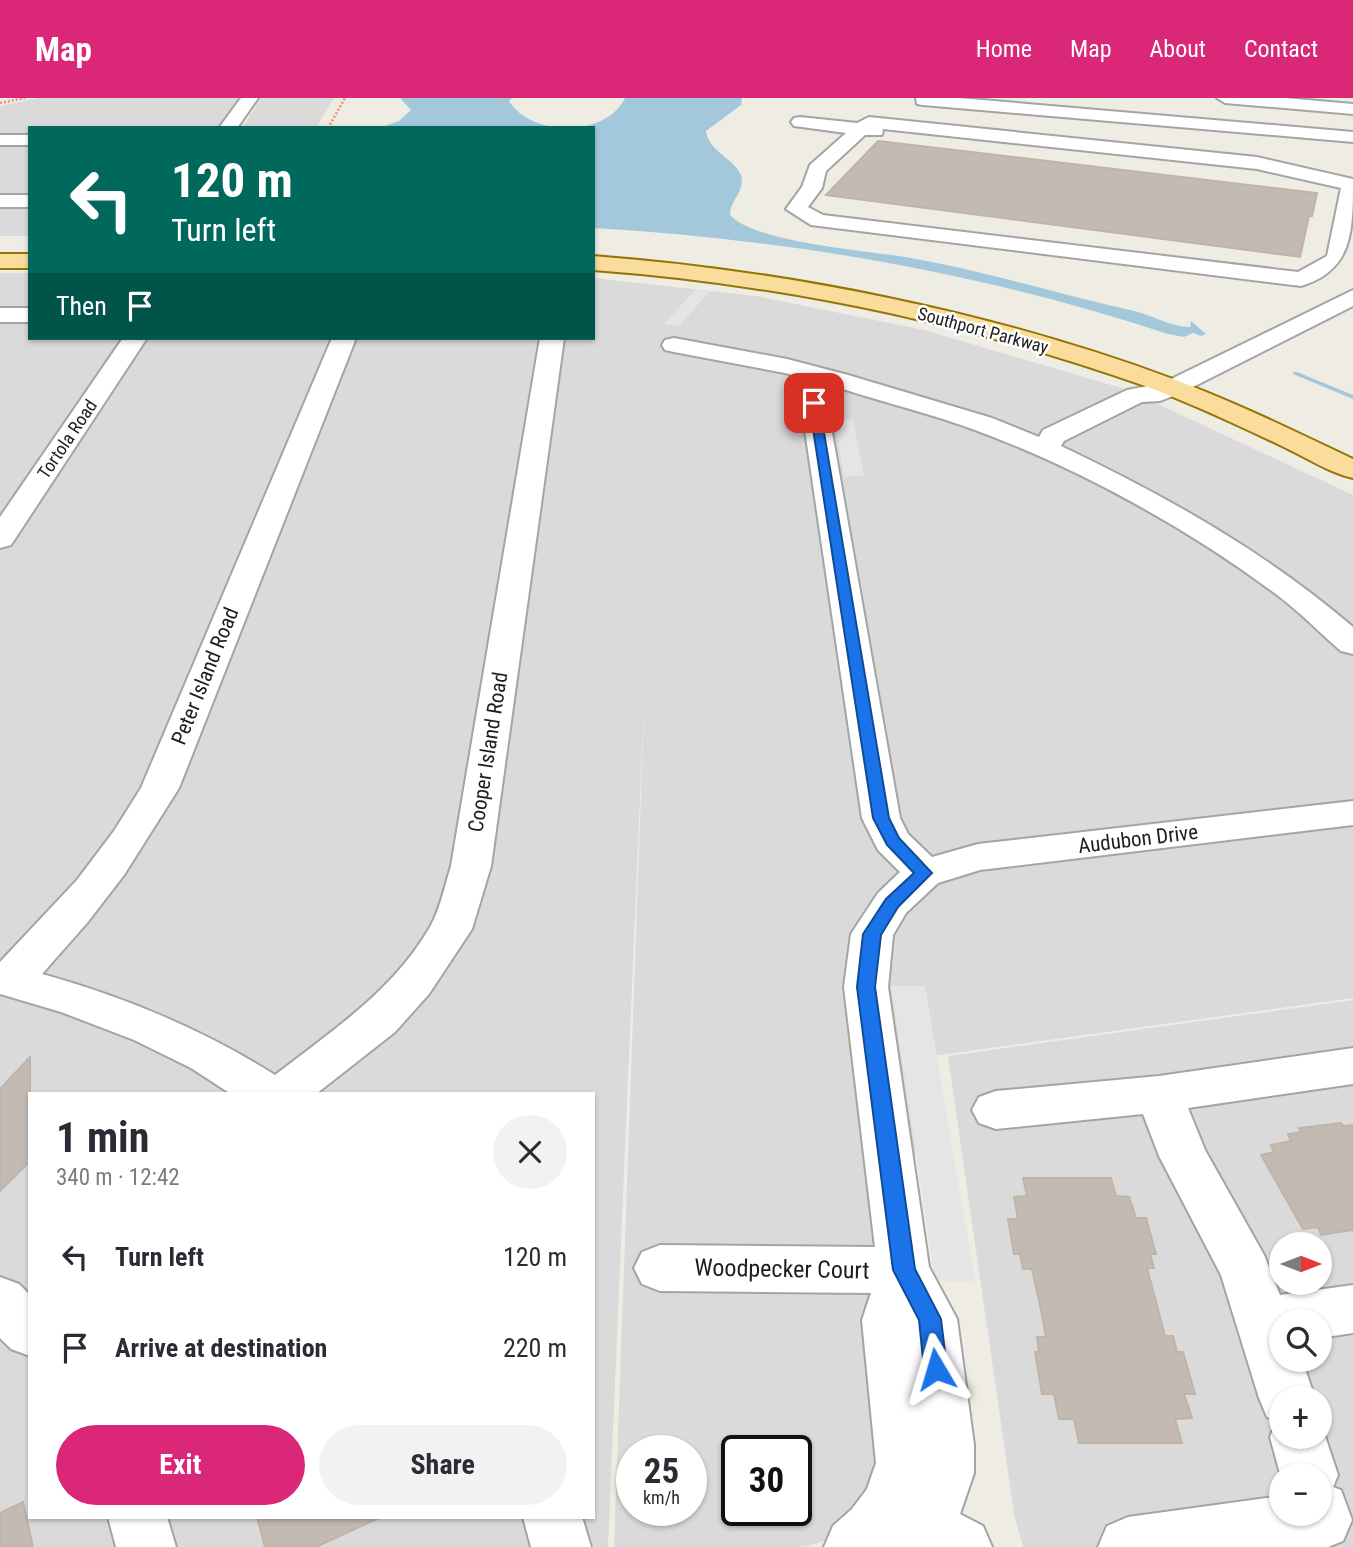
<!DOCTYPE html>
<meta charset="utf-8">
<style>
:root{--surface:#fff;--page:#f2f2f3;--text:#2b2b33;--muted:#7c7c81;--accent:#db2777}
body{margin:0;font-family:"Roboto Condensed",sans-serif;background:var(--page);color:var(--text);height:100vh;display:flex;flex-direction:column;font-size:26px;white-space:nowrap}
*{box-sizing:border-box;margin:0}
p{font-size:23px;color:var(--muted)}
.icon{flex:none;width:38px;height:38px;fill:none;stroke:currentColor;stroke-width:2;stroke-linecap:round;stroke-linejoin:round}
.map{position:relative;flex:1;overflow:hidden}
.details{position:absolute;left:28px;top:994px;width:567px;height:427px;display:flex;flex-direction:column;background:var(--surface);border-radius:0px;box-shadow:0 2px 5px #0004}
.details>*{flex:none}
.top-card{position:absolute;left:28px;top:28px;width:567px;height:214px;border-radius:0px;box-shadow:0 2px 5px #0004;background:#00695c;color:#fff;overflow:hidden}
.needle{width:46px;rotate:90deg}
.controls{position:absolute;left:1269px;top:1134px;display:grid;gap:14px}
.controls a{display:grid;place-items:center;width:63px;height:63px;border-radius:50%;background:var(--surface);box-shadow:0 2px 5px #0004;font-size:35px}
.speed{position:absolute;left:616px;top:1337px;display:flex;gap:14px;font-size:35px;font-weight:700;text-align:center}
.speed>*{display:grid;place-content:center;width:91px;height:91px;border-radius:50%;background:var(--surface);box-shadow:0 2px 5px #0004;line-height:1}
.speed small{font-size:18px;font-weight:400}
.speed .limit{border:4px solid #111;border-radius:10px;background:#fff;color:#111}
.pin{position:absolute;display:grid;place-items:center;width:60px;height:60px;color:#fff;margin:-30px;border-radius:14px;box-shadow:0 4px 10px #0006}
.me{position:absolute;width:77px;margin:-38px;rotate:353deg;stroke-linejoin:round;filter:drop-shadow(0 0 5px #0008)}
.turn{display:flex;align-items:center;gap:24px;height:147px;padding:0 28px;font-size:32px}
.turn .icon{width:91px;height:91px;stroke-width:2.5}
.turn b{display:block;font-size:49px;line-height:60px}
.then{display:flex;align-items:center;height:66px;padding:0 28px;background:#0003;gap:14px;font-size:26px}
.round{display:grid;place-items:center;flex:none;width:74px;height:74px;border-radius:37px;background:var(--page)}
.head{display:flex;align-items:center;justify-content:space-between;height:119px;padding:0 28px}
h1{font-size:42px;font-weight:700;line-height:52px}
.action{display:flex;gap:14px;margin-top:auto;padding:14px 28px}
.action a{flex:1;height:80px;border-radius:42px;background:var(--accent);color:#fff;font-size:28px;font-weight:700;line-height:80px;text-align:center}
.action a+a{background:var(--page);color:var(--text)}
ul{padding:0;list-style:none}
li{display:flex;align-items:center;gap:21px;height:91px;padding:0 28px}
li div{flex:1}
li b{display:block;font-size:26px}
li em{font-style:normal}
header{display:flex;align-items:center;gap:42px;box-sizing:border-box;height:98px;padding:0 35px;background:var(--accent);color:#fff}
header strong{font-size:33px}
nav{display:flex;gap:38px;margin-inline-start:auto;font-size:24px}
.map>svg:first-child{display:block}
</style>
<header>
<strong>Map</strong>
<nav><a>Home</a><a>Map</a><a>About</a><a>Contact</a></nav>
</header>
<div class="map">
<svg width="1353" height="1449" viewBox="0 0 1353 1449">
<rect width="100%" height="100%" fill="#eeece3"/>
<path fill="#dbdada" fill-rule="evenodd" d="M39,0H239L217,30H30V39H0V8Z
M261,0H334L316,30H242Z
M0,46H30V99H0Z
M0,108H30V138H0Z
M0,175H30V240H593V180L756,198L924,232L1128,292L1353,397V900L925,959L887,1352L864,1400L825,1443L804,1449H614L645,584L608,1449H0ZM30,996H593V1419H30ZM632,1353H691V1412H632ZM737,1353H796V1412H737Z
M1353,902V1449H1023L1014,1416L948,958ZM1281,1146H1320V1185H1281ZM1281,1223H1320V1262H1281ZM1281,1300H1320V1339H1281ZM1281,1377H1320V1416H1281Z"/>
<path fill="#e5e5e5" d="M695,192L709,194L679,228L664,226Z
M834,321H853L864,378H844Z
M891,888H925L975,1183H935Z"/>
<path fill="#a4c8db" d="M400,0H512L509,3C531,39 606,40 625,0H742L741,7L706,33C708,52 731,59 740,75C748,90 729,104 730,117C754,144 866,153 905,159C982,172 1057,196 1134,213C1152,217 1171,229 1190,229L1191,223L1206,236L1201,238L1193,235L1184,239L1168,236C984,175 787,141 593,130V30H379L399,23L411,12Z"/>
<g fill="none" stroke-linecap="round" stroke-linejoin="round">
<path fill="#a4c8db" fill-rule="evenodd" d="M1293,274H1297L1353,297V301L1293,276Z"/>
</g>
<path fill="#c3bbb3" stroke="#c0b4a6" stroke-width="2" d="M878,43L1317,95L1312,118H1309L1300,159L826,97Z
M30,959V1063L0,1093V991Z
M1341,1025L1343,1028L1353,1027V1132L1321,1137L1318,1129L1303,1131L1261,1057L1274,1054L1271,1047L1291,1043L1288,1036L1301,1034L1299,1030Z
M1023,1080H1111L1116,1098L1129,1099L1136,1120H1146L1156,1156H1150L1154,1170H1147L1165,1238H1173L1177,1254H1183L1195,1296H1184L1192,1320L1175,1321L1182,1345H1079L1074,1321H1059L1054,1296H1042L1035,1254H1039L1037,1239H1046L1042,1217L1032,1171H1023L1020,1156H1014L1008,1121H1018L1014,1099L1027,1098Z
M23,1404L33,1449H0V1415Z
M257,1419H381L316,1449H265Z"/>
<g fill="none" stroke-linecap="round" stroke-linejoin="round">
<g stroke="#a4a4a4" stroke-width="4">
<path id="minor" d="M241,0H258L237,30H219Z
M916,0H959L1353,34V44L923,7L917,6Z
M1217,0H1285L1353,6V16L1225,5Z
M800,19L857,25L869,19L1257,59L1353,81C1353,134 1353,172 1301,188L811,127L786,111L802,89L810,67L846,35L794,28L791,24L794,20ZM883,31L1257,71L1341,90L1327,158L1298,174L823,117L808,109L822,90L826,73L865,37H882Z
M0,37H30V47H0Z
M0,97H30V109H0Z
M1353,192V208L1181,295L1160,303L1142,304L1064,343L1061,348C1166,398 1264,453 1353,529V556L1341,553C1321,536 1302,516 1281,500C1191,432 1081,371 975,332C932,316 886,305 843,291L827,306L900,720L908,736L932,759L978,746L1353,703V727L980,772L938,785L906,815L893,837L888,889L929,1169L957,1221L974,1347V1375L960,1416L983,1428L992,1449H824L833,1428L852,1411L867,1391L876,1365L862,1222L871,1195L660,1193L642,1186L634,1170L642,1154L660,1147L875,1149L844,889L851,836L878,795L900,774L878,752L862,720L801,305L819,284L785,275L674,254L665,252L662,247L665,242L674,240L787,261L848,277L992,320L1039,339L1043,332L1127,292L1163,285Z
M0,210H30V224H0Z
M123,240H147L11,447L0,450V419Z
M332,240H356L179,690L124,777L87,825L42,876C125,899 202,931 275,977C332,933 393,893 430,829C440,812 445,787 451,768L540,240H564L491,768L472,831L429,896L395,934L316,996H231L191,970L134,942L61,914L0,896V864L77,782L114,733L141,690Z
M1353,950V986L1188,1010L1205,1052L1264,1157L1280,1197L1353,1187V1235L1320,1240V1223H1281V1262H1302L1315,1300H1281V1339H1320V1323L1338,1377L1333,1389L1341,1392L1352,1422L1343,1443L1328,1449H1098L1107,1428L1128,1419L1281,1398V1416H1320V1377L1281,1379L1270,1339L1277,1322L1267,1319L1259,1300L1221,1177L1159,1058L1143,1016L996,1031L979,1025L972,1012L979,999L996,993L1159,978Z
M0,1179L19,1186L30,1197V1258L11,1251L0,1240Z
M108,1419H167L176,1449H116Z
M523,1419H582L591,1449H531Z"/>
</g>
<g stroke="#947503" stroke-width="4">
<path id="major" d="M0,156H30V170H0Z
M593,158C788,173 990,213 1173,281C1235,304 1294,333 1353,361V380C1330,375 1307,360 1286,350C1240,328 1193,306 1145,288C967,225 782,186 593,172Z"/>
</g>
<path stroke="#f78a6c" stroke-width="2.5" stroke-dasharray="2 2" stroke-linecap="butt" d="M0,5L25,0
M328,30L345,0"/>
<use href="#minor" fill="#fff" fill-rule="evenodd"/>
<use href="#major" fill="#fadd9d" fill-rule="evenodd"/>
</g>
<path fill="#1a73e8" stroke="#114b97" stroke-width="2" d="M814,302L819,305L889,720L899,740L932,775L898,809L881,837L875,889L915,1171L941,1221L947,1271L944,1279L936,1282L928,1279L924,1271L919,1222L893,1172L857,889L863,836L886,801L914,775L887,747L873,720L809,305Z"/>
<g text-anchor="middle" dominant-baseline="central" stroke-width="5" stroke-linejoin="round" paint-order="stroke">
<g font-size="18" fill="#1d1d1d" stroke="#fff">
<text transform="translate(983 232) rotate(15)">Southport Parkway</text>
<text transform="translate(67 341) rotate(-56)">Tortola Road</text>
</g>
<g font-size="21" fill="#1d1d1d" stroke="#fff">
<text transform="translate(205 578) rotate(-68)">Peter Island Road</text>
<text transform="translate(488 654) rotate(-81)">Cooper Island Road</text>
<text transform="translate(1138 741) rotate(-7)">Audubon Drive</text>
</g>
<g font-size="24" fill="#1d1d1d" stroke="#fff">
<text transform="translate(782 1171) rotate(1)">Woodpecker Court</text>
</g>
</g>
</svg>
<div class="controls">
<a><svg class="needle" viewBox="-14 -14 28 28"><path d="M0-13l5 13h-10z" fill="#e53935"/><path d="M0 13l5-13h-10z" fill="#7c7c81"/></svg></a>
<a><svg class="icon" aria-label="search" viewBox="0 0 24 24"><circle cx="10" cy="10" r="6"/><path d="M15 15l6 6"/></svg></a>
<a>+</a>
<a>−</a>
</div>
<div class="speed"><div>25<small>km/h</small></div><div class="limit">30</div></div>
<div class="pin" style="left:814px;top:305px;background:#d93025"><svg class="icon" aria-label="arrive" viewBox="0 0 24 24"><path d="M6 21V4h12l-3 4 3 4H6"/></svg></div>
<svg class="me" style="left:936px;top:1271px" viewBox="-20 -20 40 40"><path d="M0-17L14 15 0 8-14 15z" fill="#1a73e8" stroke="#fff" stroke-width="4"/></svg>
<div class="top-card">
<div class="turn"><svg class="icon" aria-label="left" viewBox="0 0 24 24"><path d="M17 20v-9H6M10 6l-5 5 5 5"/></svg><div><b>120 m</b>Turn left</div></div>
<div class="then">Then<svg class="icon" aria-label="arrive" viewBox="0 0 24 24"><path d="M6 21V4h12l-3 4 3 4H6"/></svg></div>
</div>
<section class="details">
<div class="head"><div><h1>1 min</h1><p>340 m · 12:42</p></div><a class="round"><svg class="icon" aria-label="close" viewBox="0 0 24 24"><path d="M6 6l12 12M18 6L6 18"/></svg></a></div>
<ul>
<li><svg class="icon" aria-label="left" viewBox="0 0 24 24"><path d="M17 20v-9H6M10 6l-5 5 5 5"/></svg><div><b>Turn left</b></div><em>120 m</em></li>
<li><svg class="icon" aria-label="arrive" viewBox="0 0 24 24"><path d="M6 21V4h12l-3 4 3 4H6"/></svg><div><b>Arrive at destination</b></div><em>220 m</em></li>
</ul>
<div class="action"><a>Exit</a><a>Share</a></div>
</section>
</div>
